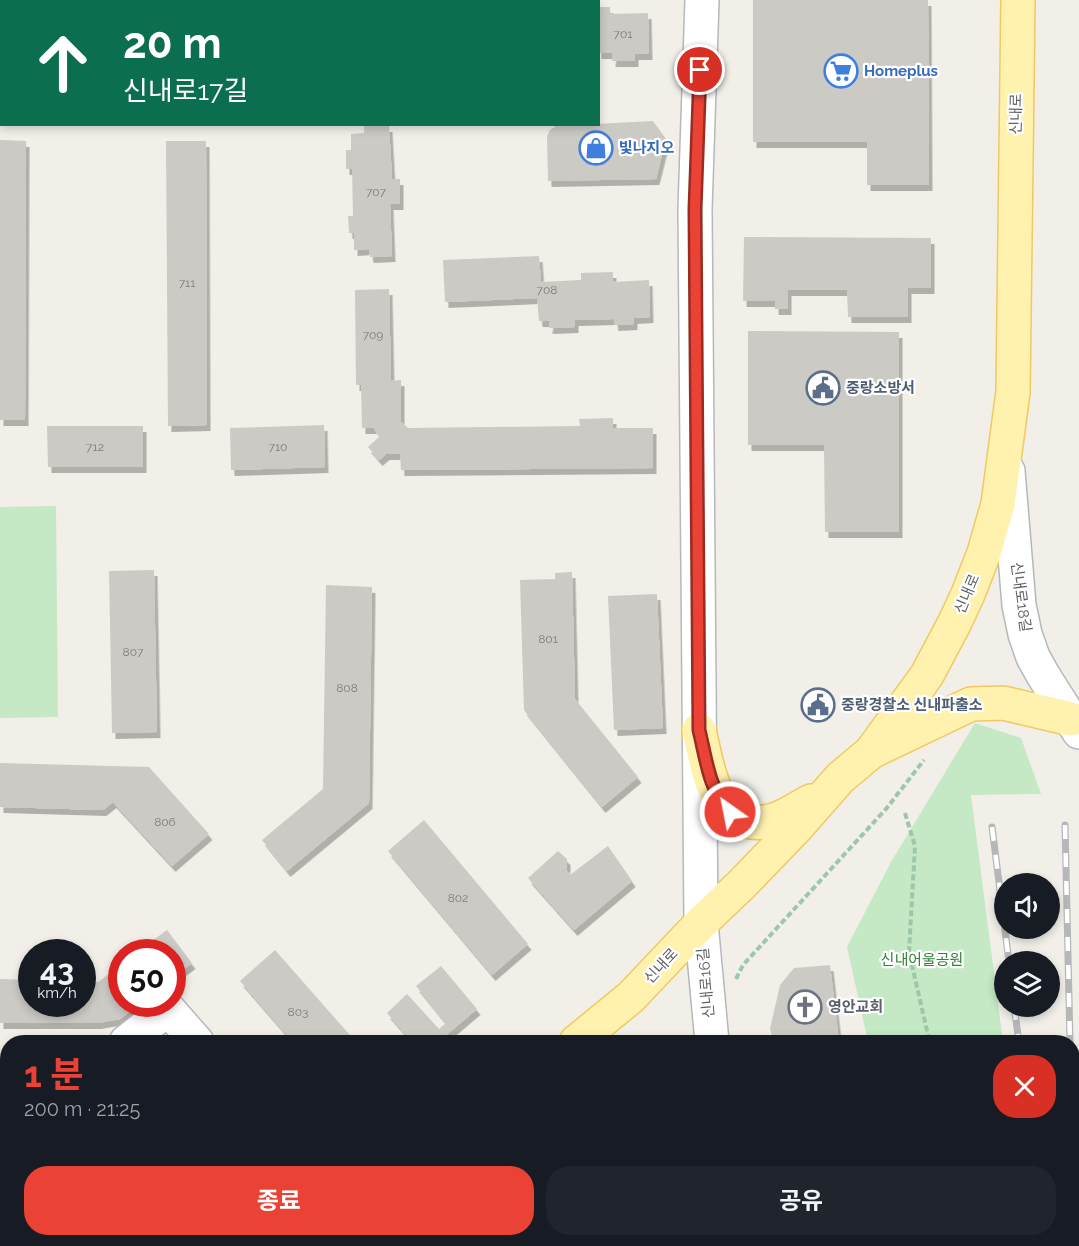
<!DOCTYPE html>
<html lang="ko">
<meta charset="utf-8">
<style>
:root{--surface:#171b24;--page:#20242c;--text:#f1f3f6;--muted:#9ea1a6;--accent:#ea4335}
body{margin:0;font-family:Raleway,"Noto Sans KR",sans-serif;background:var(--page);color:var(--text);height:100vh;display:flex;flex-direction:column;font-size:22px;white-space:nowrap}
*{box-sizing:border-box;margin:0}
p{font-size:20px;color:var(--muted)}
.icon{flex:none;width:33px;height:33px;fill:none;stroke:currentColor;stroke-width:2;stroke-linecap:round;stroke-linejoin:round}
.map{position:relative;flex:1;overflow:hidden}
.details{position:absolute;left:0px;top:1035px;width:1080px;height:212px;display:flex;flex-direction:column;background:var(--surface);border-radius:24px 24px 0 0;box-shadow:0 3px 9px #0003}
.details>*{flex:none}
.top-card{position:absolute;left:0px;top:0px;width:600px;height:126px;box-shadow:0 3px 9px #0003;background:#0b6e4f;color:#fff;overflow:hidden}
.fabs{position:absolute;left:994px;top:873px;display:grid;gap:12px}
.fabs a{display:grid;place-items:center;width:66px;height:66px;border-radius:50%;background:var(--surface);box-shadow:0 3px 9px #0003;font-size:30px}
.speed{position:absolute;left:18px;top:939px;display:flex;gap:12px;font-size:30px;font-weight:700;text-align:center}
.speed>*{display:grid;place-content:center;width:78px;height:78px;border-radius:50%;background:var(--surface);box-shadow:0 3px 9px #0003;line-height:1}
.speed small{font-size:15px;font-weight:400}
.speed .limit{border:9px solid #d22;background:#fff;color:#111}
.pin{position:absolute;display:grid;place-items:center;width:51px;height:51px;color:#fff;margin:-26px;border:3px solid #fff;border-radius:50%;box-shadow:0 2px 6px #0007}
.me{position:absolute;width:66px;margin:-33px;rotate:327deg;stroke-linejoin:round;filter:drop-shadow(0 0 4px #0008)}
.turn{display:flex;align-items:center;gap:21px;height:126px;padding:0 24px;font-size:27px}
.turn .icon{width:78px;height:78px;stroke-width:2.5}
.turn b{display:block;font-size:42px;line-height:51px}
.round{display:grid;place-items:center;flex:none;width:63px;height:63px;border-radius:24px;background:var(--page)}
.head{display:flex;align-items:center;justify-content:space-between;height:102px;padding:0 24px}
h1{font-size:36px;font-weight:700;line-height:45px;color:var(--accent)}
.button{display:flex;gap:12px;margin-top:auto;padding:12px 24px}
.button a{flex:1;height:69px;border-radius:24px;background:var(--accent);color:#fff;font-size:24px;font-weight:700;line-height:69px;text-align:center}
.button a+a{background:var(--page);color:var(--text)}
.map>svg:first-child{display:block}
</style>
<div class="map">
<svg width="1079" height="1246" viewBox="0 0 1079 1246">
<defs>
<filter id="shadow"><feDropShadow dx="3.5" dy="6" stdDeviation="0" flood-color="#0004"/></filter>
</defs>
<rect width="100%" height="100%" fill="#f1efe8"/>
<path fill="#c5e8c5" d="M56,506L58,717L0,718V507Z
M975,723L1021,738L1041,794L971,795L1003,1042H868L847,947L891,862Z
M927,1239H1029V1246H928Z"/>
<path fill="#cccac5" filter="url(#shadow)" d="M753,0H928L929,185H867V142H753Z
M598,7H610V14L648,13L649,54H635V61H612L613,53H598Z
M653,121L666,139L656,179L548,181L547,136L550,130L556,126Z
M364,126H389L392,179H400V204H390L392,256L370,257L369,249L354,250V233H349L348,216H353L352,169H346V150H351V134L364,133Z
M0,140L26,141L25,420H0Z
M166,141H206L207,425L168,426Z
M744,237L931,238V288H908V317H848L847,290H788V309H775V301H743Z
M539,256L541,282L581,280V273L613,272V282L649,280L650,317L634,318V324L615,325L614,319L575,320V327L549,328L550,321H539L537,298L445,302L443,260Z
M389,289L391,381L401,380V422L408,428L580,426L579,419L613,418V428H653V468L401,470L400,454H386L379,460L368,447L379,437L374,428H362L361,385H356L355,290Z
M748,331L899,332V532H825L824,445H748Z
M324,425L325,467L231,470L230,428Z
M47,426H143V467H48Z
M154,570L157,732L112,733L109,571Z
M572,572L575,699L638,777L602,807L524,710L520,580L555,579V573Z
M326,585L372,587L369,803L287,871L262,840L323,789Z
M657,594L663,728L614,730L608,596Z
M0,763L149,767L209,834L172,866L113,802L103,810L0,807Z
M424,820L528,944L492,975L388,851Z
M608,846L632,881L574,930L528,878L558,851L567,859V865L566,870L570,875Z
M167,930L192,963L172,978V952H137Z
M275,950L356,1042H293L240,981Z
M122,964V1004H140L120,1019L98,1023H0V979L32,980V1004H82V981L98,982Z
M830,965L839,1042H774L770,1029L780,985L794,968Z
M441,966L477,1009L438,1042H412L387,1013L407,994L439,1029L446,1023L416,986Z"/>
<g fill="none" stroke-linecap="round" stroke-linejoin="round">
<g stroke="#b5b8bc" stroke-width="36">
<path id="minor" d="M702,0L695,209L701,923L712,1042
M1008,471L1019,605L1025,634L1033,657L1043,675L1079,732
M126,1042L168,1009L197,1042
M0,1212L8,1220
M25,1239L31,1246
M142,1239L148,1246
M730,1239L731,1246"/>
</g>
<g stroke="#f2c960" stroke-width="36">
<path id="major" d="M699,730C708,769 716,836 774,820C787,816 799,807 811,801
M875,750L971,704L1003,703L1071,719
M576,1042L631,997L701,923L741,885L798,826L840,778L871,752L927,675L955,622L968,594L984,553L998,504L1013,392L1018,0
M330,1246L339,1239"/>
</g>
<path stroke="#9cc7a9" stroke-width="4" stroke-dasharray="6 3" stroke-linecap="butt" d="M905,813L915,846L909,952L928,1035V1042
M736,979L743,965L886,809L924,760
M695,1239L696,1246
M430,1246L438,1239
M930,1246L932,1239"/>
<use href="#minor" stroke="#fff" stroke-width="33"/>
<use href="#major" stroke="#fff2af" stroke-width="33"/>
<g stroke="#b6b7b8" stroke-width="7">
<path id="rail" d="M1065,825L1070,1042
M992,827L1009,962
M1014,1006L1019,1042
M1043,1239L1044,1246
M1071,1239L1072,1246"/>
</g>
<use href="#rail" stroke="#fff" stroke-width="4.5" stroke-dasharray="14" stroke-linecap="butt"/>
</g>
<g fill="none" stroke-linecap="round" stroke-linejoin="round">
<g stroke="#982c22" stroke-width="15">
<path id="route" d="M700,70L695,209L699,730C706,758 709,791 730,812"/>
</g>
<use href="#route" stroke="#ea4335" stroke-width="10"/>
</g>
<defs>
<g id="supermarket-ring" transform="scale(1.725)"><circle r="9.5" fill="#fff" stroke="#3f7fe0" stroke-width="1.5"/><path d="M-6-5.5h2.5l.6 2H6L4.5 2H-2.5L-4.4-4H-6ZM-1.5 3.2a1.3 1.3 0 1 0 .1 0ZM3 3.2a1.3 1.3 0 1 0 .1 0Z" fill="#3f7fe0"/></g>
<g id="shop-ring" transform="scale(1.725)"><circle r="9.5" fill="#fff" stroke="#3f7fe0" stroke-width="1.5"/><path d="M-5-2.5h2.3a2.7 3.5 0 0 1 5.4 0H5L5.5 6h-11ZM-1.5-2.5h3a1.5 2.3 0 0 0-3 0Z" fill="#3f7fe0"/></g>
<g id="civic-ring" transform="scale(1.725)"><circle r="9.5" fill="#fff" stroke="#5c6f8a" stroke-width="1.5"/><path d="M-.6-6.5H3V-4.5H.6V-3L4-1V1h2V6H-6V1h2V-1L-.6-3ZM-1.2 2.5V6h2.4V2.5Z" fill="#5c6f8a"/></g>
<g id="church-ring" transform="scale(1.725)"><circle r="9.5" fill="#fff" stroke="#6b7280" stroke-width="1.5"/><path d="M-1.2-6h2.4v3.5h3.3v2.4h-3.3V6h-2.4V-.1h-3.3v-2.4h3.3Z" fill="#6b7280"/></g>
</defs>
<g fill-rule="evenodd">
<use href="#supermarket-ring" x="841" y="71"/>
<use href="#shop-ring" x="596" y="148"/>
<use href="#civic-ring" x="823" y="388"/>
<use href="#civic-ring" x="818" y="705"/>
<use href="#church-ring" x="805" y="1007"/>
</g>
<g text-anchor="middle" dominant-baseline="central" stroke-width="4.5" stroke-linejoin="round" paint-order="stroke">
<g font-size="12" fill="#7a7d7f">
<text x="623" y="34">701</text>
<text x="376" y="192">707</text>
<text x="187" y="283">711</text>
<text x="547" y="290">708</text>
<text x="373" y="335">709</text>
<text x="95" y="447">712</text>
<text x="278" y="447">710</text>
<text x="548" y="639">801</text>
<text x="133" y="652">807</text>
<text x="347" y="688">808</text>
<text x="165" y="822">806</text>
<text x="458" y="898">802</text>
<text x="298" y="1012">803</text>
</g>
<g font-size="15" font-weight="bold" fill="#366cbe" stroke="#fff" text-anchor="start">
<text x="864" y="71">Homeplus</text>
<text x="619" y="148">빛나지오</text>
</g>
<g font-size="15" fill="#5f6368" stroke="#fff">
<text transform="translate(1016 114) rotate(-89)">신내로</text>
<text transform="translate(967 594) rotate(-67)">신내로</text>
<text transform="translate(1021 597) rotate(82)">신내로18길</text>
<text transform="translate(661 966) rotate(-47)">신내로</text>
<text transform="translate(706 983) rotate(-95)">신내로16길</text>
</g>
<g font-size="15" font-weight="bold" fill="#4e5e75" stroke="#fff" text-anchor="start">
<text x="846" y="388">중랑소방서</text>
<text x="841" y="705">중랑경찰소 신내파출소</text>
</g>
<g font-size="15" fill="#348238" stroke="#fff">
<text x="922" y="960">신내어울공원</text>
</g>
<g font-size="15" font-weight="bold" fill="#5b616d" stroke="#fff" text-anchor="start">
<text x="828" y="1007">영안교회</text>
</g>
</g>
</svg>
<div class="fabs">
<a><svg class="icon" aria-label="sound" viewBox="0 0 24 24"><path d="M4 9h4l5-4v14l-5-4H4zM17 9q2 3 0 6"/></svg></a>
<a><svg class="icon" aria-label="layers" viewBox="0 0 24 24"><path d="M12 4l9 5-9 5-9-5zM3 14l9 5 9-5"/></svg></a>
</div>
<div class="speed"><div>43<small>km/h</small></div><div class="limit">50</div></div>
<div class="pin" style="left:700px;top:70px;background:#d93025"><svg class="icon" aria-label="arrive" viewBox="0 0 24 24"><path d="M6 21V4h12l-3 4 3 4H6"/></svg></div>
<svg class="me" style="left:730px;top:812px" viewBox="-20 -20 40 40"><circle r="17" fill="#ea4335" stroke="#fff" stroke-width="3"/><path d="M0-11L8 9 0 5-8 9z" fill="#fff"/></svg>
<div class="top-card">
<div class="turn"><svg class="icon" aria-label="ahead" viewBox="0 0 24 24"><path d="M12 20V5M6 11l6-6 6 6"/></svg><div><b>20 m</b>신내로17길</div></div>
</div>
<section class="details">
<div class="head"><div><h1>1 분</h1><p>200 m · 21:25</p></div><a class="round" style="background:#d93025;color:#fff"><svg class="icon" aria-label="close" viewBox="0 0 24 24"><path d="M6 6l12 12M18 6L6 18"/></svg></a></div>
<div class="button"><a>종료</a><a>공유</a></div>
</section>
</div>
